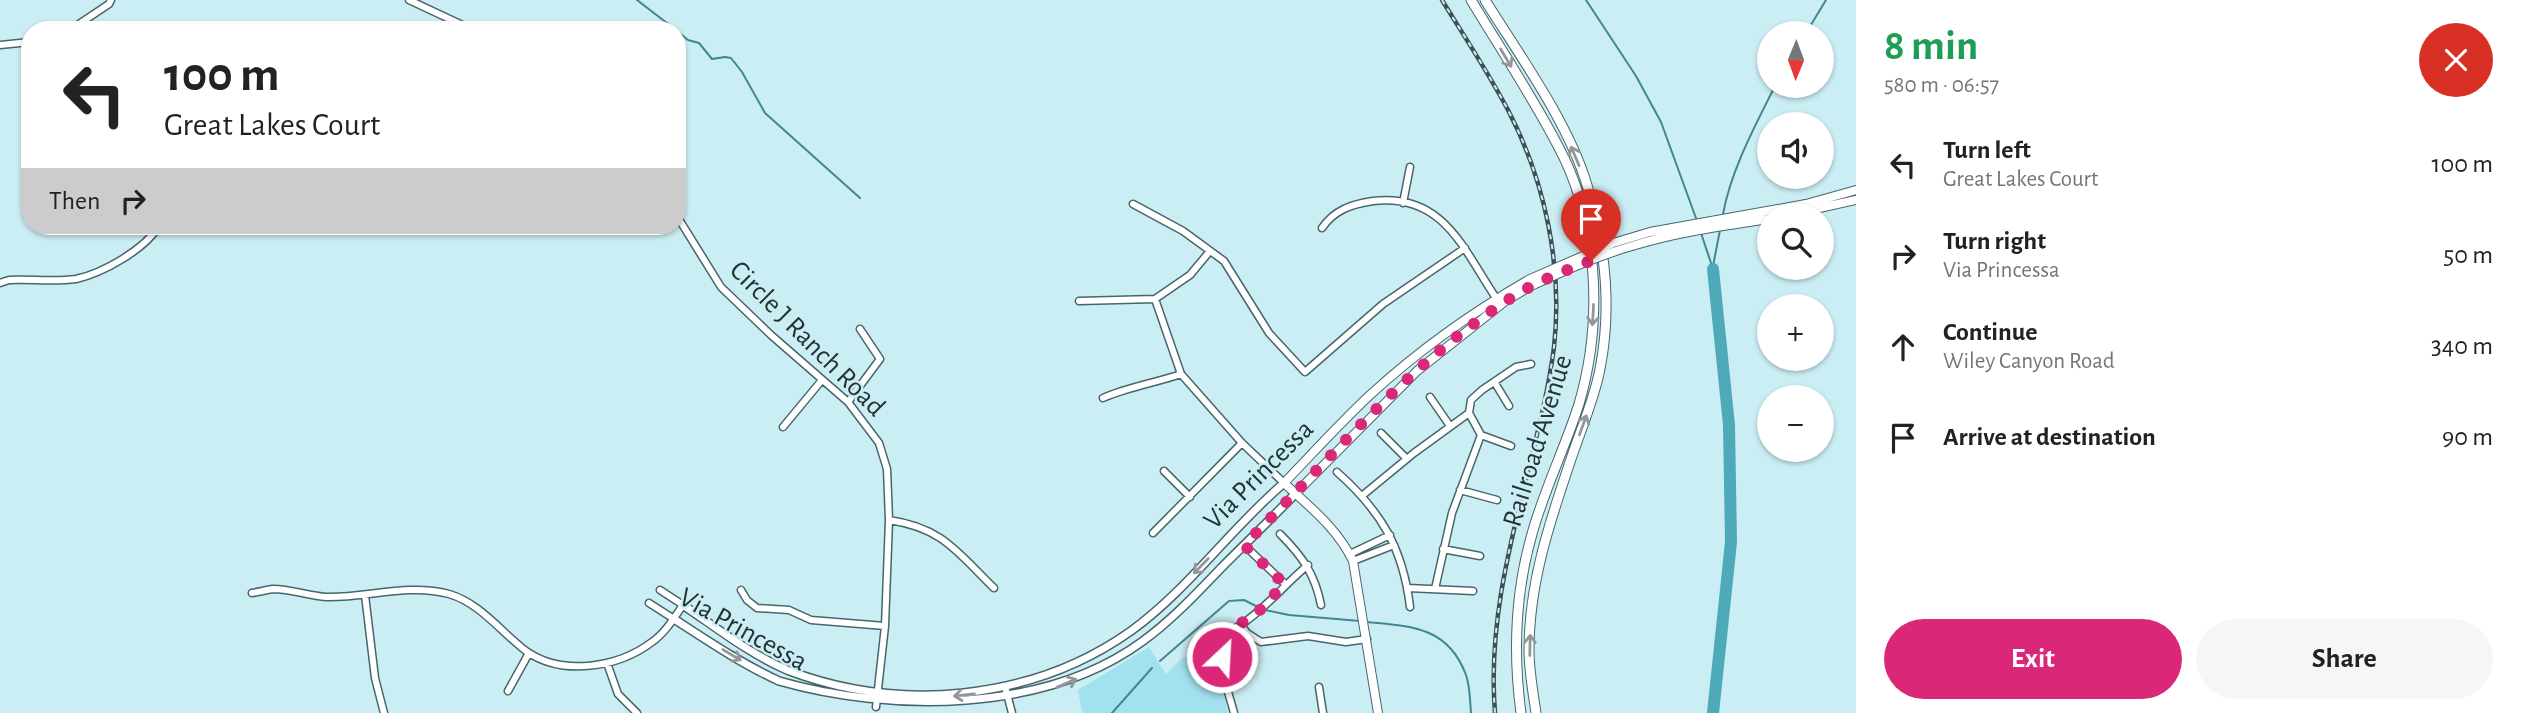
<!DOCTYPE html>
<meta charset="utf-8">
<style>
:root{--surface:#fff;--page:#f6f6f6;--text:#222;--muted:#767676;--accent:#db2777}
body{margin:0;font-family:"Alegreya Sans",sans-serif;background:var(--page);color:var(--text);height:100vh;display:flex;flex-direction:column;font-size:26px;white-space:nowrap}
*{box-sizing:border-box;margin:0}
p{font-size:23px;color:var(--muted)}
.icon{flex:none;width:38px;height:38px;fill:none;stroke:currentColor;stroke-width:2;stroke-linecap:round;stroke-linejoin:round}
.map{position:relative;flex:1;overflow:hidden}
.panel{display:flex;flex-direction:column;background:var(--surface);width:665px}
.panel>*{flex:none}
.hud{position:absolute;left:21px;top:21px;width:665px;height:214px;border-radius:28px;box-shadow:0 2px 5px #0004;background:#fff;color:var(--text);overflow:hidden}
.needle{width:46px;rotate:181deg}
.buttons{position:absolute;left:1757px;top:21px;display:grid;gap:14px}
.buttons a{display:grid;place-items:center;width:77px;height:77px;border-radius:50%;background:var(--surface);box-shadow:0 2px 5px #0004;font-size:35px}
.pin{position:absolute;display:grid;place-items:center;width:60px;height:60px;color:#fff;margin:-72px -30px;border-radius:50% 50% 50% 0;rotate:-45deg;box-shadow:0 0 7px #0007}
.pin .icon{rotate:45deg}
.me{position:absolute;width:77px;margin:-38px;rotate:25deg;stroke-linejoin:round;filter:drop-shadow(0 0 5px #0008)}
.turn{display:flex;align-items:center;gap:24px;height:147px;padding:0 28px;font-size:32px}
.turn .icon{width:91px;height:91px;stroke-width:2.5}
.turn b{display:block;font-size:49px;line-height:60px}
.then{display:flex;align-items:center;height:66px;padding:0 28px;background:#0003;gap:14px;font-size:26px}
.round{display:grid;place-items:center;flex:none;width:74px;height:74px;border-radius:37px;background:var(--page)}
.headline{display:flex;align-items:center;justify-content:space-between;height:119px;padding:0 28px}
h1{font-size:42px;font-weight:700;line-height:52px;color:#1e9e55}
.action{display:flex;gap:14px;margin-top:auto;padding:14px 28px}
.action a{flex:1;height:80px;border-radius:42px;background:var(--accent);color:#fff;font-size:28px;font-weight:700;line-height:80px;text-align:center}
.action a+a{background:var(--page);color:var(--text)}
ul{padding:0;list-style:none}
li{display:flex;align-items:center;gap:21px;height:91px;padding:0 28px}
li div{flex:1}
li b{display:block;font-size:26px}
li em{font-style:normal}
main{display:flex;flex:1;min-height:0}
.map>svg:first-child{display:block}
</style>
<main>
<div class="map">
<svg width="1856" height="713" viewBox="0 0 1856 713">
<rect width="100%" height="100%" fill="#cbeef5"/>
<path fill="#a2e2ee" d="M1213,644L1228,713H1082L1078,690L1149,647L1166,674L1181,659Z"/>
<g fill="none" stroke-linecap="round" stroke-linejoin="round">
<path stroke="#428691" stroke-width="2" d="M637,0L676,30
M1586,0L1636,76L1661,122L1697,221
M677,31L688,40L699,43L712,59L725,57L731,58L742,72L765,113L860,198
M1806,33L1826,0
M1723,214C1731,170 1755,126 1775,86
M1701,233L1713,269
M1713,266L1720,230
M1265,610L1289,615L1360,621
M1366,622C1410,626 1448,626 1466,675C1470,686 1470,701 1471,713
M1160,661L1229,601L1244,600L1260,608
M1112,713L1152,668"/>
<path stroke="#4eaab9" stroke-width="12" d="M1713,269L1729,425L1731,542L1713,713"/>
<g stroke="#46666b" stroke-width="9">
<path id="minor" d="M409,0L473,30
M70,30L109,4L111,0
M0,45L30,42
M1403,203L1410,167
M1133,204L1183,231L1224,261L1269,333L1305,372L1383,304L1465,248
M677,216L721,287L771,335L848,402L879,443L887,469L889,520L885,626L876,707
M1322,228C1334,210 1352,204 1373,201C1444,193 1463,249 1496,298
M0,283L9,280C30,279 55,282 76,279C103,273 144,250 159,226
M1155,299L1181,374L1242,443L1284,483
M1079,301L1155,299L1190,275L1210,251
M1495,383L1509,406
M1430,397L1450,426
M1103,398C1128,387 1155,383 1181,374
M848,402L880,359L860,329
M783,427L822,380
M1381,433L1407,459
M1481,435L1511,446
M1164,471L1190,497
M1337,472C1381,511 1403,548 1410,607
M1460,490L1497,500
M1363,495L1414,453L1469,413L1471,400L1482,390L1516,367L1531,364
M889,520C943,528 957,552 994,588
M1153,533L1242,443
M1280,534C1302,556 1315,574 1321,605
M1244,545L1285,584
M1443,549L1480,556
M1350,554L1390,535
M1353,561L1394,545
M1408,588L1473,591
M1435,589L1452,513L1481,435L1469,413
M741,590L747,600L757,608L789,610L811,620L885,626
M252,593C259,592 266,590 273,589C291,589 309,596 326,597C367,598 408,583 449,594C480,603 501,632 526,651C563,677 619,667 652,642C665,633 674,618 683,605L660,590
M365,595L375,678L384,713
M649,603L674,619
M1241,625L1247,633L1261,642L1308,636L1346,642L1367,639
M607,663L618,694L637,713
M1319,687L1323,713
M1006,690L1012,713
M508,691L529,653
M1234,713C1229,693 1217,664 1223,643C1225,633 1234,629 1242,624C1266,608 1285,584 1308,565"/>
</g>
<g stroke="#46666b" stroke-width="10">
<path id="tertiary" d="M683,605C717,628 750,654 787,670C899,713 1032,701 1131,631C1189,589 1230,529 1284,483
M674,619C708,641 742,664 779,681C891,713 1045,713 1143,641C1173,619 1198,592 1224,565C1248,541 1272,518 1295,494"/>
</g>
<g stroke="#46666b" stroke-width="10">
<path id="secondary" d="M1806,204L1856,190
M1788,215L1856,200
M1295,494L1417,371L1504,302L1531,286
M1378,713L1353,561C1337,528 1311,508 1284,483C1312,454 1340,423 1370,395C1418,351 1474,311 1530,279"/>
</g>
<g stroke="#46666b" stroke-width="11">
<path id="primary" d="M1471,0C1500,48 1532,96 1558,146C1599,222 1603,322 1579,404C1565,448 1544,490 1532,534C1515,593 1513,653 1521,713
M1485,0C1520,56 1568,122 1587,185C1605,244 1612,308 1600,369C1594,400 1581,429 1571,459C1550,521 1529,583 1529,650C1529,671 1533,692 1536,713"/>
</g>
<use href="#minor" stroke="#fff" stroke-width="6"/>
<use href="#tertiary" stroke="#fff" stroke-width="7"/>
<use href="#secondary" stroke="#fff" stroke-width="8"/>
<use href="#primary" stroke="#fff" stroke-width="9"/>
<g stroke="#3f4f53" stroke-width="4.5">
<path id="rail" d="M1442,0C1464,36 1488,72 1508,110C1545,181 1563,266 1554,347C1549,387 1539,427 1529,467C1509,548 1488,628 1495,713"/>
</g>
<use href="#rail" stroke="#cbeef5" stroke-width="2" stroke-dasharray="5" stroke-linecap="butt"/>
<g stroke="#46666b" stroke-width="10" stroke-linecap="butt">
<path id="secondary-bridge" d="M1530,279L1613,243L1650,232L1806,204
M1531,286C1564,271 1597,256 1632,246C1677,232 1723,226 1769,219"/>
</g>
<use href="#secondary-bridge" stroke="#fff" stroke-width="8"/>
</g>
<defs><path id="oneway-shaft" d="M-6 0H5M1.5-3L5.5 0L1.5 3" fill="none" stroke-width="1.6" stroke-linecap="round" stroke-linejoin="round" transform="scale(1.75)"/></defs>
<g stroke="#92989a">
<use href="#oneway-shaft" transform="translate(1506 58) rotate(59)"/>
<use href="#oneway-shaft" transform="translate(1575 156) rotate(-113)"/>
<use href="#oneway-shaft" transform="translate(1593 315) rotate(93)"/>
<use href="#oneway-shaft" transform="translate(1583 425) rotate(-70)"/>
<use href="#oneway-shaft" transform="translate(1201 566) rotate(134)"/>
<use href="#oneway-shaft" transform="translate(1530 645) rotate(-89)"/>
<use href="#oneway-shaft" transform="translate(732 655) rotate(31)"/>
<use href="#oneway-shaft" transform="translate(1067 683) rotate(-23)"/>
<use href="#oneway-shaft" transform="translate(964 695) rotate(174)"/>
</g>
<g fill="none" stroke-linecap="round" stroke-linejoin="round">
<path stroke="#db2777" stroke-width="12" stroke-dasharray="0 21.6" d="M1222,657L1225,638L1231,630L1258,612L1284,584L1244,545C1328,462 1405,367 1505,302C1531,284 1561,272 1591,261"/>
</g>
<g text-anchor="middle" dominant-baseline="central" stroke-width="5" stroke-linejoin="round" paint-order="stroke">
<g font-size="28" fill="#253235" stroke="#cbeef5">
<text transform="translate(807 339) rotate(45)">Circle J Ranch Road</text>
<text transform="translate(1538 441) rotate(-73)">Railroad Avenue</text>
<text transform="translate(1259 475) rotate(-45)">Via Princessa</text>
<text transform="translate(743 630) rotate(29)">Via Princessa</text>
</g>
</g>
</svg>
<div class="buttons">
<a><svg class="needle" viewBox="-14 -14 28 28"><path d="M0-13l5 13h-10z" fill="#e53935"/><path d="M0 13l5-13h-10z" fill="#767676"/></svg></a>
<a><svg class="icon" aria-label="sound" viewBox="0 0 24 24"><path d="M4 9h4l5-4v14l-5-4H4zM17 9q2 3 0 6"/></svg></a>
<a><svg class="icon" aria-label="search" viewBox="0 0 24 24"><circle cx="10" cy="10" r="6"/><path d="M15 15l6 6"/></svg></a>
<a>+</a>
<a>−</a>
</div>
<div class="pin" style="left:1591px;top:261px;background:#d93025"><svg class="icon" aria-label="arrive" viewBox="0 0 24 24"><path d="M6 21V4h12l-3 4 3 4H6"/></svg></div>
<svg class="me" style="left:1222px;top:657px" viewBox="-20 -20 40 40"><circle r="17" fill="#db2777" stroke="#fff" stroke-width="3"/><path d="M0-11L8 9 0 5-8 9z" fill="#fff"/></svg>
<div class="hud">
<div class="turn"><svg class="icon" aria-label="left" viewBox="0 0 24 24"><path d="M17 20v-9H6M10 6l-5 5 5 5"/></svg><div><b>100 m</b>Great Lakes Court</div></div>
<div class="then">Then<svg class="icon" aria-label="right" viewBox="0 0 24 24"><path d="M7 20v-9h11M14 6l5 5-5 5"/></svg></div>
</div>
</div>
<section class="panel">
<div class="headline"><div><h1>8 min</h1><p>580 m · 06:57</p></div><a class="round" style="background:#d93025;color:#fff"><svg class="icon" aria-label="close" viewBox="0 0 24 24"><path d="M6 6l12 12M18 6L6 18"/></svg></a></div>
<ul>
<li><svg class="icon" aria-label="left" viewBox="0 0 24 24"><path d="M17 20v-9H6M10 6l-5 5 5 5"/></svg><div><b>Turn left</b><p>Great Lakes Court</p></div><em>100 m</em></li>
<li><svg class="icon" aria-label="right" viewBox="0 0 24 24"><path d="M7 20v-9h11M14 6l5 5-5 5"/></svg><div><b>Turn right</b><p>Via Princessa</p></div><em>50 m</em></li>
<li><svg class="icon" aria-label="ahead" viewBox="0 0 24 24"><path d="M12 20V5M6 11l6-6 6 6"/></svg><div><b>Continue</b><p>Wiley Canyon Road</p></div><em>340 m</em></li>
<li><svg class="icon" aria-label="arrive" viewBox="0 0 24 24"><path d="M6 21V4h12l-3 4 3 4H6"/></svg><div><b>Arrive at destination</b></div><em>90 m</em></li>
</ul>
<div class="action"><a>Exit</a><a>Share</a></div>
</section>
</main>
